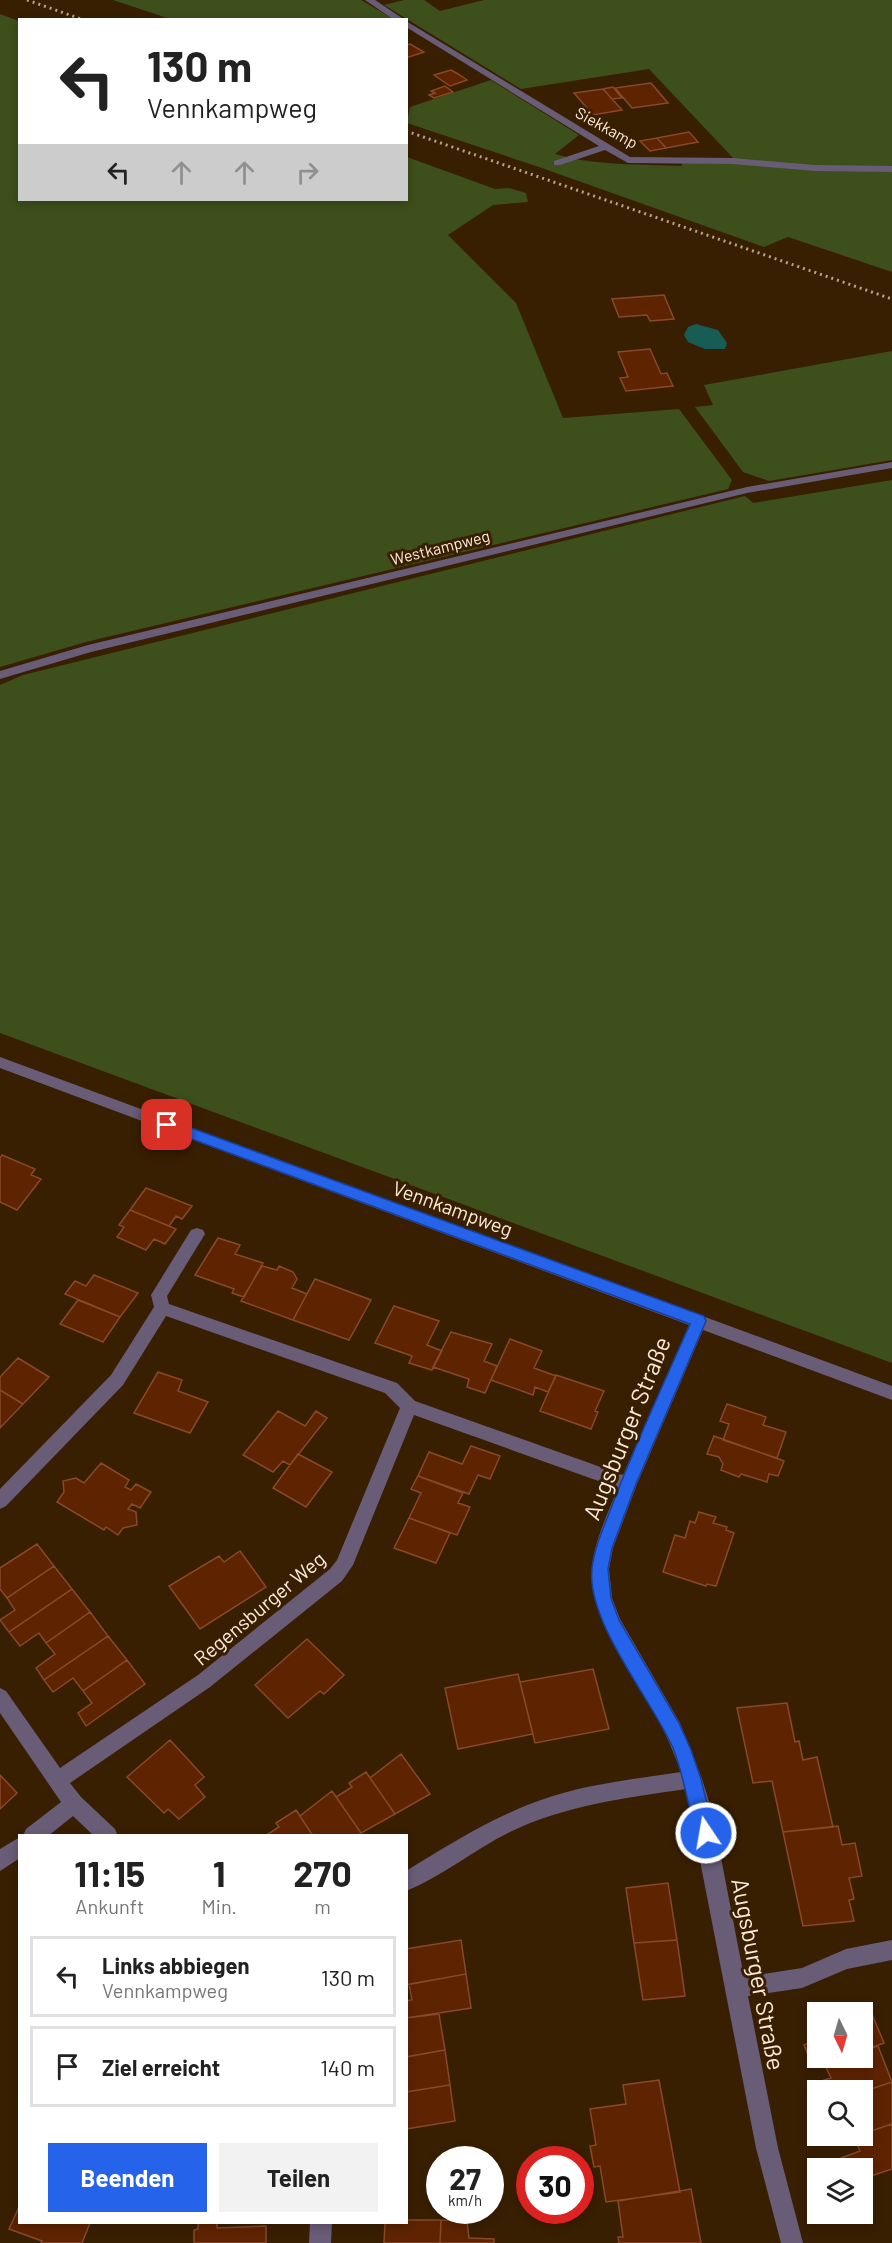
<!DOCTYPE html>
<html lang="de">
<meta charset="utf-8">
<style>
:root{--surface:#fff;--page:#f2f2f2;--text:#222;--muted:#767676;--line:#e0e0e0;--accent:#2563eb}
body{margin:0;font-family:Barlow,sans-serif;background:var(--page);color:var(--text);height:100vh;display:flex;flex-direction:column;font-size:22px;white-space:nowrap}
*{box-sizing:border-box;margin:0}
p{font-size:20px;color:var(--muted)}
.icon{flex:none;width:33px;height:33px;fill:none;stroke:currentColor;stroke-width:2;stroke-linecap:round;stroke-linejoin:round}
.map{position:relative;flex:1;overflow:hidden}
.side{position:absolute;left:18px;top:1834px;width:390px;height:390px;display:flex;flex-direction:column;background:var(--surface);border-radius:0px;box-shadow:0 3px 9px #0003}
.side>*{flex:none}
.hud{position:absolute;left:18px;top:18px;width:390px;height:183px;border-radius:0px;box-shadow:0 3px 9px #0003;background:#fff;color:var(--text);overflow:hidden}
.needle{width:39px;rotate:175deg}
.tools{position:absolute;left:807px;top:2002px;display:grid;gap:12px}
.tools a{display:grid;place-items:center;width:66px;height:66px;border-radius:0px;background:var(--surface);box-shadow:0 3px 9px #0003;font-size:30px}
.speed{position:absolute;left:426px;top:2146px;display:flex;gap:12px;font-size:30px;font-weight:700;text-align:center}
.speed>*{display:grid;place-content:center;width:78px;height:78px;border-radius:50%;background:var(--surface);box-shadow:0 3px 9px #0003;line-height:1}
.speed small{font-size:15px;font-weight:400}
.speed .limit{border:9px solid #d22;background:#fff;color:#111}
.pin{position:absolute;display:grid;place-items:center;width:51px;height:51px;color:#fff;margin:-26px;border-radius:12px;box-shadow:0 3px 9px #0006}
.me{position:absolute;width:66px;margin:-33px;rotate:348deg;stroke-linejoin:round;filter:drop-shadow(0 0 4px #0008)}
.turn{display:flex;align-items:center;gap:21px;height:126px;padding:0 30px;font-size:27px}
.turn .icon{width:78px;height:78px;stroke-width:2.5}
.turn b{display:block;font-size:42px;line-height:51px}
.lanes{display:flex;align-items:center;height:57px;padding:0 30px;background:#0003;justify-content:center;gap:30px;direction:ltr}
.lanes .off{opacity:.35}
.eta{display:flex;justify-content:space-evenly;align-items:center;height:102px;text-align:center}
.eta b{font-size:36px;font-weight:700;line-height:42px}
.action{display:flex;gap:12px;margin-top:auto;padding:12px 30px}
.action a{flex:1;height:69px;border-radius:0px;background:var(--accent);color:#fff;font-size:24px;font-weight:700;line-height:69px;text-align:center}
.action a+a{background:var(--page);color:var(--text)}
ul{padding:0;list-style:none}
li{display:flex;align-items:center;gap:18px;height:81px;margin:0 12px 9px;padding:0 18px;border:3px solid var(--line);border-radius:0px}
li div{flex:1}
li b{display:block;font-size:22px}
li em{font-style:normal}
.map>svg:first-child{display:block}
</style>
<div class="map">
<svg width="892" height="2243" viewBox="0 0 892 2243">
<rect width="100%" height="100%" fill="#391f02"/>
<path fill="#3d4f1a" d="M113,0H361L393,19H170Z
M404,0H424L440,11L484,0H892V272L788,237L764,247L539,167L407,123L410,107L491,80L579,135L555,154C595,166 641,164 682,166L681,160L734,159L649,69L521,89L384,5Z
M0,14L19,21L20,200H406L407,157L495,189L509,188L526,193L528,202L493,205L448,235L516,303L563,418L679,409L732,480L728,489L86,642L0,667Z
M892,351V460L769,481L743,472L695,407L713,405L704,385Z
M892,480V1363L0,1033V685L23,675L745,496L753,503Z"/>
<path fill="#175c55" d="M696,324L718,330L727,343L725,349H705L688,342L684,335L688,327Z"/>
<path fill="#5e2300" stroke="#87492a" stroke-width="1.5" d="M410,44L424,52L409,57L406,55V45Z
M451,70L458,74L467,80L450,86L434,75Z
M651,83L668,103L632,108L615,88Z
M445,86L453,92L434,98L429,95L435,93L431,91Z
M613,87L622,98L612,99L603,89Z
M603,89L622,110L593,115L574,93Z
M689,132L698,142L666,148L657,138Z
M657,138L666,148L650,151L640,141Z
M664,295L674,319L650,321L647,315L619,317L612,299Z
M650,349L661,374L667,373L673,386L626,391L620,378L628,377L618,352Z
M2,1155L35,1169L31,1175L41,1179L17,1210L0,1202V1158Z
M146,1188L192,1206L182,1219L176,1216L169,1226L130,1210Z
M130,1210L169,1226L176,1229L165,1244L154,1239L146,1250L117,1237L124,1227L119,1225Z
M218,1238L240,1245L235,1254L263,1263L244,1297L232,1293L234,1289L195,1275Z
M262,1266L277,1270L279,1266L293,1272L297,1279L292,1288L307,1294L293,1320L241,1301Z
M94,1275L138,1293L120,1317L65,1294L75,1281L86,1286Z
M315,1279L371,1300L349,1340L293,1320Z
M78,1300L120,1317L103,1342L60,1324Z
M394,1306L439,1321L427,1345L442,1351L432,1370L409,1363L412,1356L375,1343Z
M451,1332L492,1344L484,1361L497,1366L485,1393L467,1387L469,1379L433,1367Z
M510,1339L542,1351L534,1368L556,1376L548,1392L535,1387L533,1395L491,1380Z
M18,1358L49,1377L23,1404L0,1390V1377Z
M158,1372L182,1380L178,1391L208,1402L190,1433L134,1413Z
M556,1375L604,1391L595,1411L598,1412L591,1429L540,1411Z
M0,1390L23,1404L0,1428Z
M727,1404L766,1417L763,1425L786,1432L777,1458L723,1440L729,1424L720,1421Z
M278,1411L305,1426L316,1411L327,1418L290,1465L283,1461L273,1472L243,1455Z
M714,1436L784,1461L778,1476L769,1474L767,1482L741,1474L739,1477L721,1470L723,1464L719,1457L707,1454Z
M471,1446L500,1456L490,1479L478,1475L469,1494L418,1476L429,1452L462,1464Z
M298,1454L332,1472L306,1507L273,1488Z
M101,1463L129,1480L125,1487L131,1490L136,1484L151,1492L140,1508L132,1504L128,1509L136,1512L137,1525L123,1528L118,1535L106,1527L104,1530L57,1502L64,1492L63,1481L76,1478L84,1483Z
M418,1476L463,1493L458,1503L470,1507L457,1535L409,1518L421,1493L411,1489Z
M699,1512L716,1517L713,1523L727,1527L726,1530L734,1533L716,1586L707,1584L706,1586L663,1572L675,1535L685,1538L690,1521L695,1523Z
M409,1518L450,1533L436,1563L394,1548Z
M37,1544L54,1566L7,1598L0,1589V1568Z
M240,1551L266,1587L200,1629L169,1586L219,1556L224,1562Z
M54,1566L72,1589L9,1632L0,1620L15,1610L7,1598Z
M72,1589L90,1612L46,1643L39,1633L20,1646L9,1632Z
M90,1612L108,1636L44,1680L36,1668L55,1654L46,1643Z
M108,1636L127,1660L83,1691L73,1678L53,1692L44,1680Z
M307,1639L344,1675L324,1694L320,1691L288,1718L255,1685Z
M127,1660L145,1684L86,1726L78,1713L92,1703L83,1691Z
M593,1669L609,1729L535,1743L520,1682Z
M518,1674L533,1734L458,1749L445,1688Z
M787,1703L795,1742L799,1741L803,1760L817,1757L833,1827L783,1832L772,1781L753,1783L737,1708Z
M170,1740L204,1777L195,1785L205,1797L179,1819L168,1809L164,1813L127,1777Z
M401,1754L430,1794L395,1814L370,1778Z
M366,1772L395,1814L361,1833L336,1797L352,1787L349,1783Z
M0,1775L17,1793L0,1809Z
M332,1791L361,1833L357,1836H313L300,1816Z
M296,1810L313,1836H265L279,1827L276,1823Z
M838,1826L842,1845L855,1843L862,1876L849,1878L854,1899L849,1900L854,1921L803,1926L783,1832Z
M668,1883L677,1940L634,1943L626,1888Z
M461,1940L466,1974L406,1985V1949Z
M677,1940L685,1996L643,2000L634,1943Z
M466,1974L471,2008L406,2018V2001L412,2000L409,1984Z
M869,2007L884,2043L862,2051V2013H852Z
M439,2014L445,2050L406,2057V2018Z
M818,2040V2058H839L813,2067L804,2045Z
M878,2046L892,2082L862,2092L818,2091V2098L812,2084L831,2078L824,2063L839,2058H862V2051Z
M445,2050L450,2085L406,2092V2057Z
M659,2080L680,2192L606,2202L600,2166L594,2167L590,2146L596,2145L590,2109L626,2104L623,2085Z
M892,2082V2124L862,2134V2092Z
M450,2085L455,2121L406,2129V2092Z
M892,2124V2169L862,2179V2169H845L841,2158L860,2151L854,2137L862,2136V2134Z
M691,2189L701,2243H619L618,2237H623L618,2201Z
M20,2205V2223H90L82,2243H41L42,2241L9,2229Z
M406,2220H441L440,2243H384L385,2223H406Z
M441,2220L467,2221L469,2238L494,2239V2243H440Z
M198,2223H217V2228L266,2226V2243H194V2230L198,2229Z"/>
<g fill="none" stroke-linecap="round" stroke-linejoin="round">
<path fill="#685c76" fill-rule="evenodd" d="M365,0H375L405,20H394Z
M406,21L630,157L733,158L815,165L892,166V172L815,171L733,164L628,163L605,150L560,165H554V161L599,146L406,27Z
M892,462V468L747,493L91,652L0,679V671L88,645L747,487Z
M0,1057L892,1386V1400L703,1330L637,1484L613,1548L609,1569L612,1598L620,1619L680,1723L702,1779L712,1811L744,1977L802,1968L846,1949L892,1940V1960L847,1969L802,1988L748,1996L778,2148L803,2243H781L756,2148L686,1789C626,1798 565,1805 510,1832C475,1849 441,1877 406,1891V1871C450,1844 493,1817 541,1800C586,1784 634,1779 681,1772C676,1759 671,1746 665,1733C644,1689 585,1616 592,1567C595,1539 608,1513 618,1488L414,1415L353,1565L342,1581L210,1687L70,1783L81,1797L115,1829L118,1836H94L73,1816L48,1836H23L26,1829L61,1802L0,1713V1688L6,1691L60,1768L198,1675L330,1569L337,1560L400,1408L385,1393L166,1316L123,1385L6,1506L0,1509V1489L111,1375L154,1307L151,1295L191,1230L197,1228L203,1230L205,1234L167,1296L169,1304L397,1383L415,1401L623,1475L689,1325L0,1068Z
M20,1837V1858L0,1871V1849Z
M310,2223H332L331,2243H309Z"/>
<path stroke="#b6a28d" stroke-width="3" stroke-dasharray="2 4" stroke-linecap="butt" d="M27,0L84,20
M406,131L892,299"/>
</g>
<path fill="#2563eb" stroke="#184099" stroke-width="1.5" d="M167,1119L704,1316L706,1321L636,1484L612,1548L608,1569L611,1598L619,1620L679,1723L691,1750L701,1779L714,1833L712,1839L706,1842L700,1839C687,1810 685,1777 673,1748C651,1698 586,1622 592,1568C595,1545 605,1524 613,1503C636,1442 664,1383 690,1324L162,1128L160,1125Z"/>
<g text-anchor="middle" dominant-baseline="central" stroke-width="6" stroke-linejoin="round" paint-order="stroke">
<g font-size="16" fill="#fbeada" stroke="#391f02">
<text transform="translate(607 127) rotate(29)">Siekkamp</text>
<text transform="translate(440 547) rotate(-14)">Westkampweg</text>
</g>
<g font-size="20" fill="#fbeada" stroke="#391f02">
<text transform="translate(453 1208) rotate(20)">Vennkampweg</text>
<text transform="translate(259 1608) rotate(-40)">Regensburger Weg</text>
</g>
<g font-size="24" fill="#fbeada" stroke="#391f02">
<text transform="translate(626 1428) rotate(-68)">Augsburger Straße</text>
<text transform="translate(759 1974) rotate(79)">Augsburger Straße</text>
</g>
</g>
</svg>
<div class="tools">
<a><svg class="needle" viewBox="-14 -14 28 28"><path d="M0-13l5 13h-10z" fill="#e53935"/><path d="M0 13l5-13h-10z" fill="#767676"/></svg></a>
<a><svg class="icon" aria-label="search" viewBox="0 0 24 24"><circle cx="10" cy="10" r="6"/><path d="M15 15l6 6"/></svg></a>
<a><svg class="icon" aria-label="layers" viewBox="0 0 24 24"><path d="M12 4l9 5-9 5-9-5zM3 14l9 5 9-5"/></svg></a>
</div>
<div class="speed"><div>27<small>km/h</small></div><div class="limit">30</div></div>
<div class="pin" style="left:167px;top:1125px;background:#d93025"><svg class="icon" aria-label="arrive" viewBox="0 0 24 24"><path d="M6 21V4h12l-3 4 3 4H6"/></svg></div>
<svg class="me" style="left:706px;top:1833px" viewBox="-20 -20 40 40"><circle r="17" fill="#2563eb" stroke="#fff" stroke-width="3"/><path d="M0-11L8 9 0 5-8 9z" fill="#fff"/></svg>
<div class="hud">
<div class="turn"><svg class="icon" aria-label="left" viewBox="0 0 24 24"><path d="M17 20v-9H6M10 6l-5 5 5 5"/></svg><div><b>130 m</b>Vennkampweg</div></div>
<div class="lanes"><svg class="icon" aria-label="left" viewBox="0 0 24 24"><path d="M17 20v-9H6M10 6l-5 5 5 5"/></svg><svg class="icon off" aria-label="ahead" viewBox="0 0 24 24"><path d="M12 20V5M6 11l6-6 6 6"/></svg><svg class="icon off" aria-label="ahead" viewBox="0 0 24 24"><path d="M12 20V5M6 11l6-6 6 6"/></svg><svg class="icon off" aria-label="right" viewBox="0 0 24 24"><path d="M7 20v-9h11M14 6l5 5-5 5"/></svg></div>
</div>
<section class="side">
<div class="eta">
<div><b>11:15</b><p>Ankunft</p></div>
<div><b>1</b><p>Min.</p></div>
<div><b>270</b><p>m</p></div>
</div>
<ul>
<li><svg class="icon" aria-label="left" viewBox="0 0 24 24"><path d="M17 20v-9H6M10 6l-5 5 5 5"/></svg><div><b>Links abbiegen</b><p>Vennkampweg</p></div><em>130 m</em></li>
<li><svg class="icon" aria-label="arrive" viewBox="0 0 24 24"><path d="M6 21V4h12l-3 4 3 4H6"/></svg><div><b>Ziel erreicht</b></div><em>140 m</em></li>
</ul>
<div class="action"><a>Beenden</a><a>Teilen</a></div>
</section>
</div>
